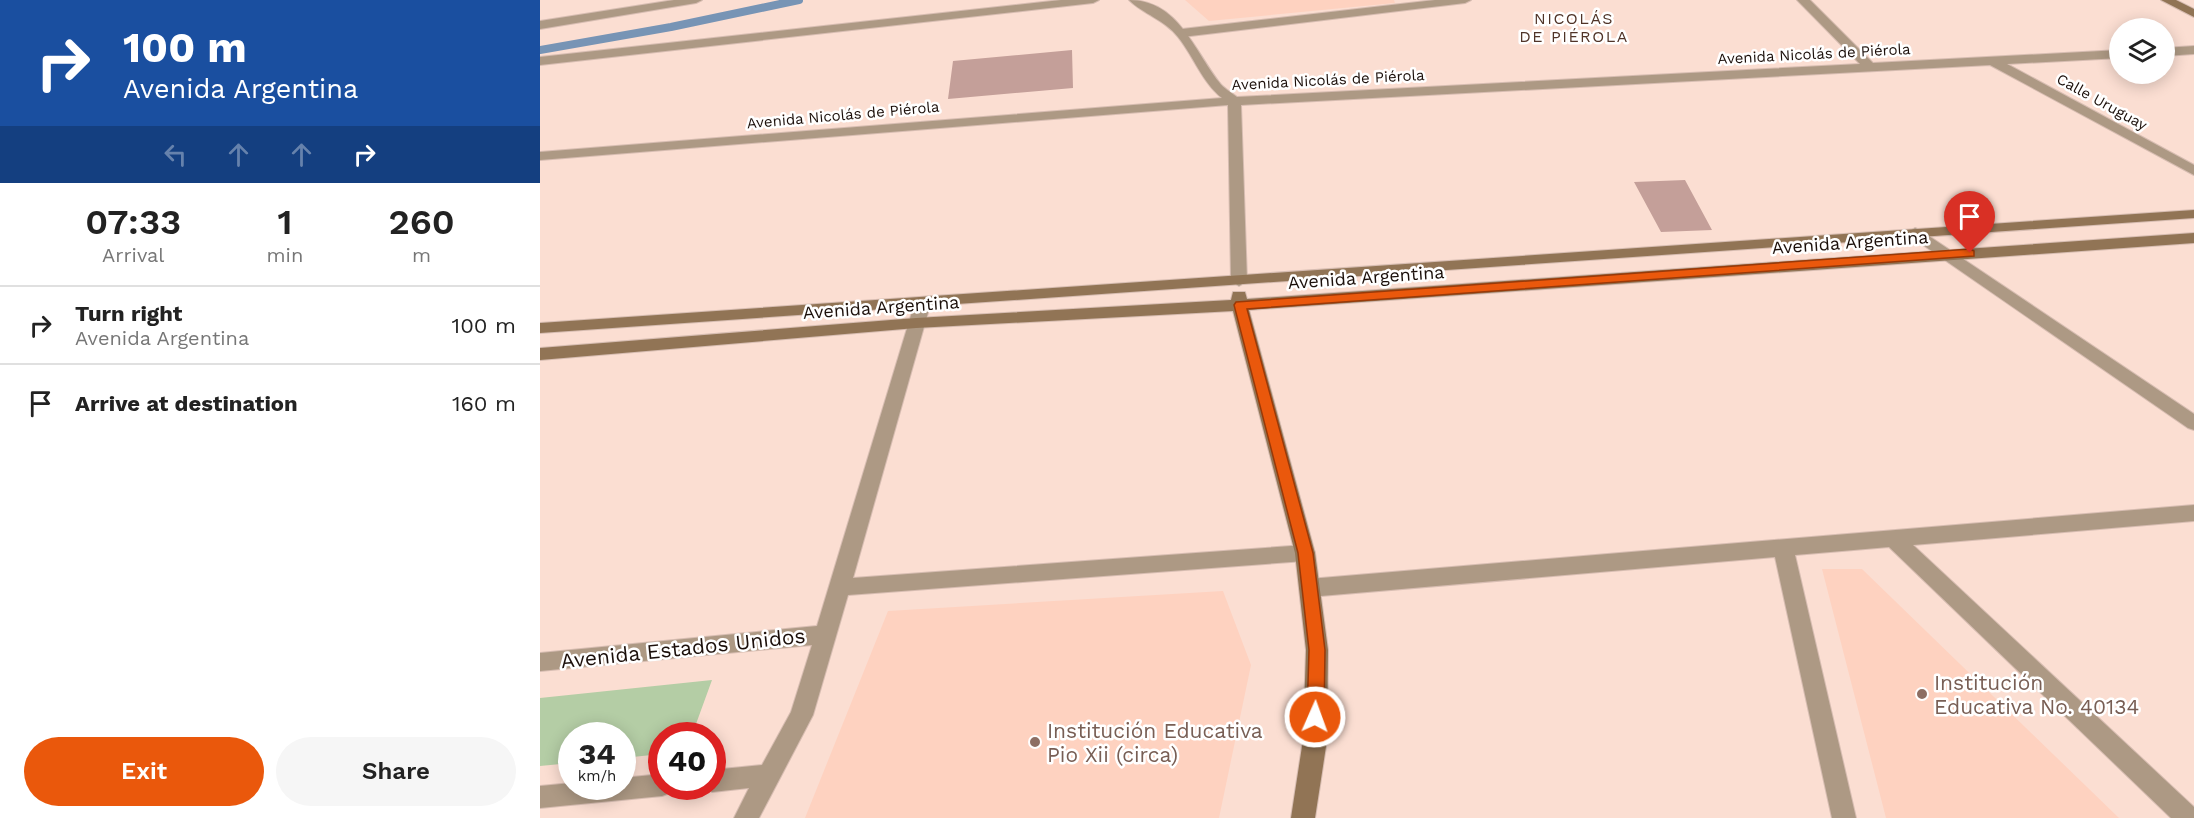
<!DOCTYPE html>
<meta charset="utf-8">
<style>
:root{--surface:#fff;--page:#f6f6f6;--text:#222;--muted:#767676;--line:#e0e0e0;--accent:#ea580c}
body{margin:0;font-family:"Work Sans",sans-serif;background:var(--page);color:var(--text);height:100vh;display:flex;flex-direction:column;font-size:22px;white-space:nowrap}
*{box-sizing:border-box;margin:0}
p{font-size:20px;color:var(--muted)}
.icon{flex:none;width:33px;height:33px;fill:none;stroke:currentColor;stroke-width:2;stroke-linecap:round;stroke-linejoin:round}
.map{position:relative;flex:1;overflow:hidden}
.details{display:flex;flex-direction:column;background:var(--surface);width:540px}
.details>*{flex:none}
.banner{background:#1a4fa0;color:#fff;overflow:hidden}
.controls{position:absolute;left:1569px;top:18px;display:grid;gap:12px}
.controls a{display:grid;place-items:center;width:66px;height:66px;border-radius:50%;background:var(--surface);box-shadow:0 3px 15px #0003;font-size:30px}
.speed{position:absolute;left:18px;top:722px;display:flex;gap:12px;font-size:30px;font-weight:700;text-align:center}
.speed>*{display:grid;place-content:center;width:78px;height:78px;border-radius:50%;background:var(--surface);box-shadow:0 3px 15px #0003;line-height:1}
.speed small{font-size:15px;font-weight:400}
.speed .limit{border:9px solid #d22;background:#fff;color:#111}
.pin{position:absolute;display:grid;place-items:center;width:51px;height:51px;color:#fff;margin:-62px -26px;border-radius:50% 50% 50% 0;rotate:-45deg;box-shadow:0 0 6px #0007}
.pin .icon{rotate:45deg}
.me{position:absolute;width:66px;margin:-33px;rotate:2deg;stroke-linejoin:round;filter:drop-shadow(0 0 4px #0008)}
.turn{display:flex;align-items:center;gap:21px;height:126px;padding:0 24px;font-size:27px}
.turn .icon{width:78px;height:78px;stroke-width:2.5}
.turn b{display:block;font-size:42px;line-height:51px}
.lanes{display:flex;align-items:center;height:57px;padding:0 24px;background:#0003;justify-content:center;gap:30px;direction:ltr}
.lanes .off{opacity:.35}
.eta{display:flex;justify-content:space-evenly;align-items:center;height:102px;text-align:center}
.eta b{font-size:36px;font-weight:600;line-height:42px}
.button{display:flex;gap:12px;margin-top:auto;padding:12px 24px}
.button a{flex:1;height:69px;border-radius:36px;background:var(--accent);color:#fff;font-size:24px;font-weight:600;line-height:69px;text-align:center}
.button a+a{background:var(--page);color:var(--text)}
ul{padding:0;list-style:none}
li{display:flex;align-items:center;gap:18px;height:78px;padding:0 24px;border-top:2px solid var(--line)}
li div{flex:1}
li b{display:block;font-size:22px}
li em{font-style:normal}
main{display:flex;flex:1;min-height:0}
.map>svg:first-child{display:block}
</style>
<main>
<section class="details">
<div class="banner">
<div class="turn"><svg class="icon" aria-label="right" viewBox="0 0 24 24"><path d="M7 20v-9h11M14 6l5 5-5 5"/></svg><div><b>100 m</b>Avenida Argentina</div></div>
<div class="lanes"><svg class="icon off" aria-label="left" viewBox="0 0 24 24"><path d="M17 20v-9H6M10 6l-5 5 5 5"/></svg><svg class="icon off" aria-label="ahead" viewBox="0 0 24 24"><path d="M12 20V5M6 11l6-6 6 6"/></svg><svg class="icon off" aria-label="ahead" viewBox="0 0 24 24"><path d="M12 20V5M6 11l6-6 6 6"/></svg><svg class="icon" aria-label="right" viewBox="0 0 24 24"><path d="M7 20v-9h11M14 6l5 5-5 5"/></svg></div>
</div>
<div class="eta">
<div><b>07:33</b><p>Arrival</p></div>
<div><b>1</b><p>min</p></div>
<div><b>260</b><p>m</p></div>
</div>
<ul>
<li><svg class="icon" aria-label="right" viewBox="0 0 24 24"><path d="M7 20v-9h11M14 6l5 5-5 5"/></svg><div><b>Turn right</b><p>Avenida Argentina</p></div><em>100 m</em></li>
<li><svg class="icon" aria-label="arrive" viewBox="0 0 24 24"><path d="M6 21V4h12l-3 4 3 4H6"/></svg><div><b>Arrive at destination</b></div><em>160 m</em></li>
</ul>
<div class="button"><a>Exit</a><a>Share</a></div>
</section>
<div class="map">
<svg width="1654" height="818" viewBox="0 0 1654 818">
<rect width="100%" height="100%" fill="#fbded2"/>
<path fill="#fed2c0" d="M645,0H854L855,3L669,21Z
M1282,569H1322L1579,818H1346Z
M683,591L711,665L679,818H265L348,611Z"/>
<path fill="#b4cda5" d="M172,680L152,735H122L121,754L83,758L82,735H32L31,763L0,766V698Z"/>
<g fill="none" stroke-linecap="round" stroke-linejoin="round">
<path stroke="#7794b5" stroke-width="8" d="M0,50L131,27L259,0"/>
</g>
<path fill="#c49f99" d="M532,50L533,88L408,99L413,61Z
M1145,180L1172,230L1121,232L1094,182Z"/>
<g fill="none" stroke-linecap="round" stroke-linejoin="round">
<g stroke="#d7bdb2" stroke-width="2">
<path id="lane" d="M895,0H931L925,3L642,37L636,33L642,29Z"/>
</g>
<g stroke="#d7bdb2" stroke-width="2">
<path id="street" d="M134,0H162L156,3L0,29V21Z
M521,0H559L553,3L0,65V57Z
M589,0C638,0 654,50 679,82C683,88 691,92 697,97L1320,64L1257,0H1270L1333,63L1580,50V58L1467,64L1654,165V175L1450,65L701,105L707,281L699,286L691,281L688,105L0,160V152L682,98C662,82 654,57 638,37C625,20 603,14 589,0Z
M1654,46V54L1624,56V48Z
M1375,228L1380,230L1654,414V430L1648,428L1370,236L1367,233Z
M383,297L389,298L391,302L313,578L765,545L772,547L775,553L772,559L765,561L308,595L273,715L219,818H194L209,788L172,792L162,786H172V770L222,765L251,712L272,645L0,671V653L277,626L375,302L377,298Z
M1654,505V521L1373,545L1654,807V818H1631L1349,547L1255,555L1316,818H1292L1235,557L769,597L762,594L759,588L762,582L769,579Z
M122,774V786H134L130,793L122,796L0,808V786L32,783V786H82V778Z"/>
</g>
<g stroke="#d7bdb2" stroke-width="2">
<path id="secondary" d="M1621,0H1636L1654,9V17Z
M1654,210V218L0,333V323Z
M1654,233V243L709,310L775,553L788,650L787,740L775,818H751L763,740L766,650L755,553L693,311L376,328L0,360V348L376,318L691,300L693,292H705L707,299Z"/>
</g>
<use href="#lane" fill="#ad9984" fill-rule="evenodd"/>
<use href="#street" fill="#ad9984" fill-rule="evenodd"/>
<use href="#secondary" fill="#917455" fill-rule="evenodd"/>
</g>
<path fill="#ea580c" stroke="#983908" stroke-width="1.5" d="M1430,249L1434,251V256L707,309L773,553L785,650L784,717L781,723L775,725L769,723L767,717L769,650L758,553L694,305L696,302Z"/>
<g fill="#8d6e63" stroke="#fff" stroke-width="2">
<circle cx="1382" cy="694" r="6"/>
<circle cx="495" cy="742" r="6"/>
</g>
<g text-anchor="middle" dominant-baseline="central" stroke-width="5" stroke-linejoin="round" paint-order="stroke">
<g font-size="15" fill="#1b0f0a" stroke="#fff">
<text transform="translate(1274 54) rotate(-3)">Avenida Nicolás de Piérola</text>
<text transform="translate(788 80) rotate(-3)">Avenida Nicolás de Piérola</text>
<text transform="translate(1562 102) rotate(29)">Calle Uruguay</text>
<text transform="translate(303 115) rotate(-5)">Avenida Nicolás de Piérola</text>
</g>
<g font-size="16" letter-spacing="1.5" fill="#503428" stroke="#fff">
<text x="1034" y="18">NICOLÁS<tspan x="1034" dy="18">DE PIÉROLA</tspan></text>
</g>
<g font-size="18" fill="#1b0f0a" stroke="#fff">
<text transform="translate(1310 242) rotate(-4)">Avenida Argentina</text>
<text transform="translate(826 277) rotate(-4)">Avenida Argentina</text>
<text transform="translate(341 307) rotate(-4)">Avenida Argentina</text>
</g>
<g font-size="21" fill="#1b0f0a" stroke="#fff">
<text transform="translate(143 648) rotate(-6)">Avenida Estados Unidos</text>
</g>
<g font-size="21" fill="#785e54" stroke="#fff" text-anchor="start">
<text x="1394" y="682">Institución<tspan x="1394" dy="24">Educativa No. 40134</tspan></text>
<text x="507" y="730">Institución Educativa<tspan x="507" dy="24">Pio Xii (circa)</tspan></text>
</g>
</g>
</svg>
<div class="controls">
<a><svg class="icon" aria-label="layers" viewBox="0 0 24 24"><path d="M12 4l9 5-9 5-9-5zM3 14l9 5 9-5"/></svg></a>
</div>
<div class="speed"><div>34<small>km/h</small></div><div class="limit">40</div></div>
<div class="pin" style="left:1430px;top:253px;background:#d93025"><svg class="icon" aria-label="arrive" viewBox="0 0 24 24"><path d="M6 21V4h12l-3 4 3 4H6"/></svg></div>
<svg class="me" style="left:775px;top:717px" viewBox="-20 -20 40 40"><circle r="17" fill="#ea580c" stroke="#fff" stroke-width="3"/><path d="M0-11L8 9 0 5-8 9z" fill="#fff"/></svg>
</div>
</main>
